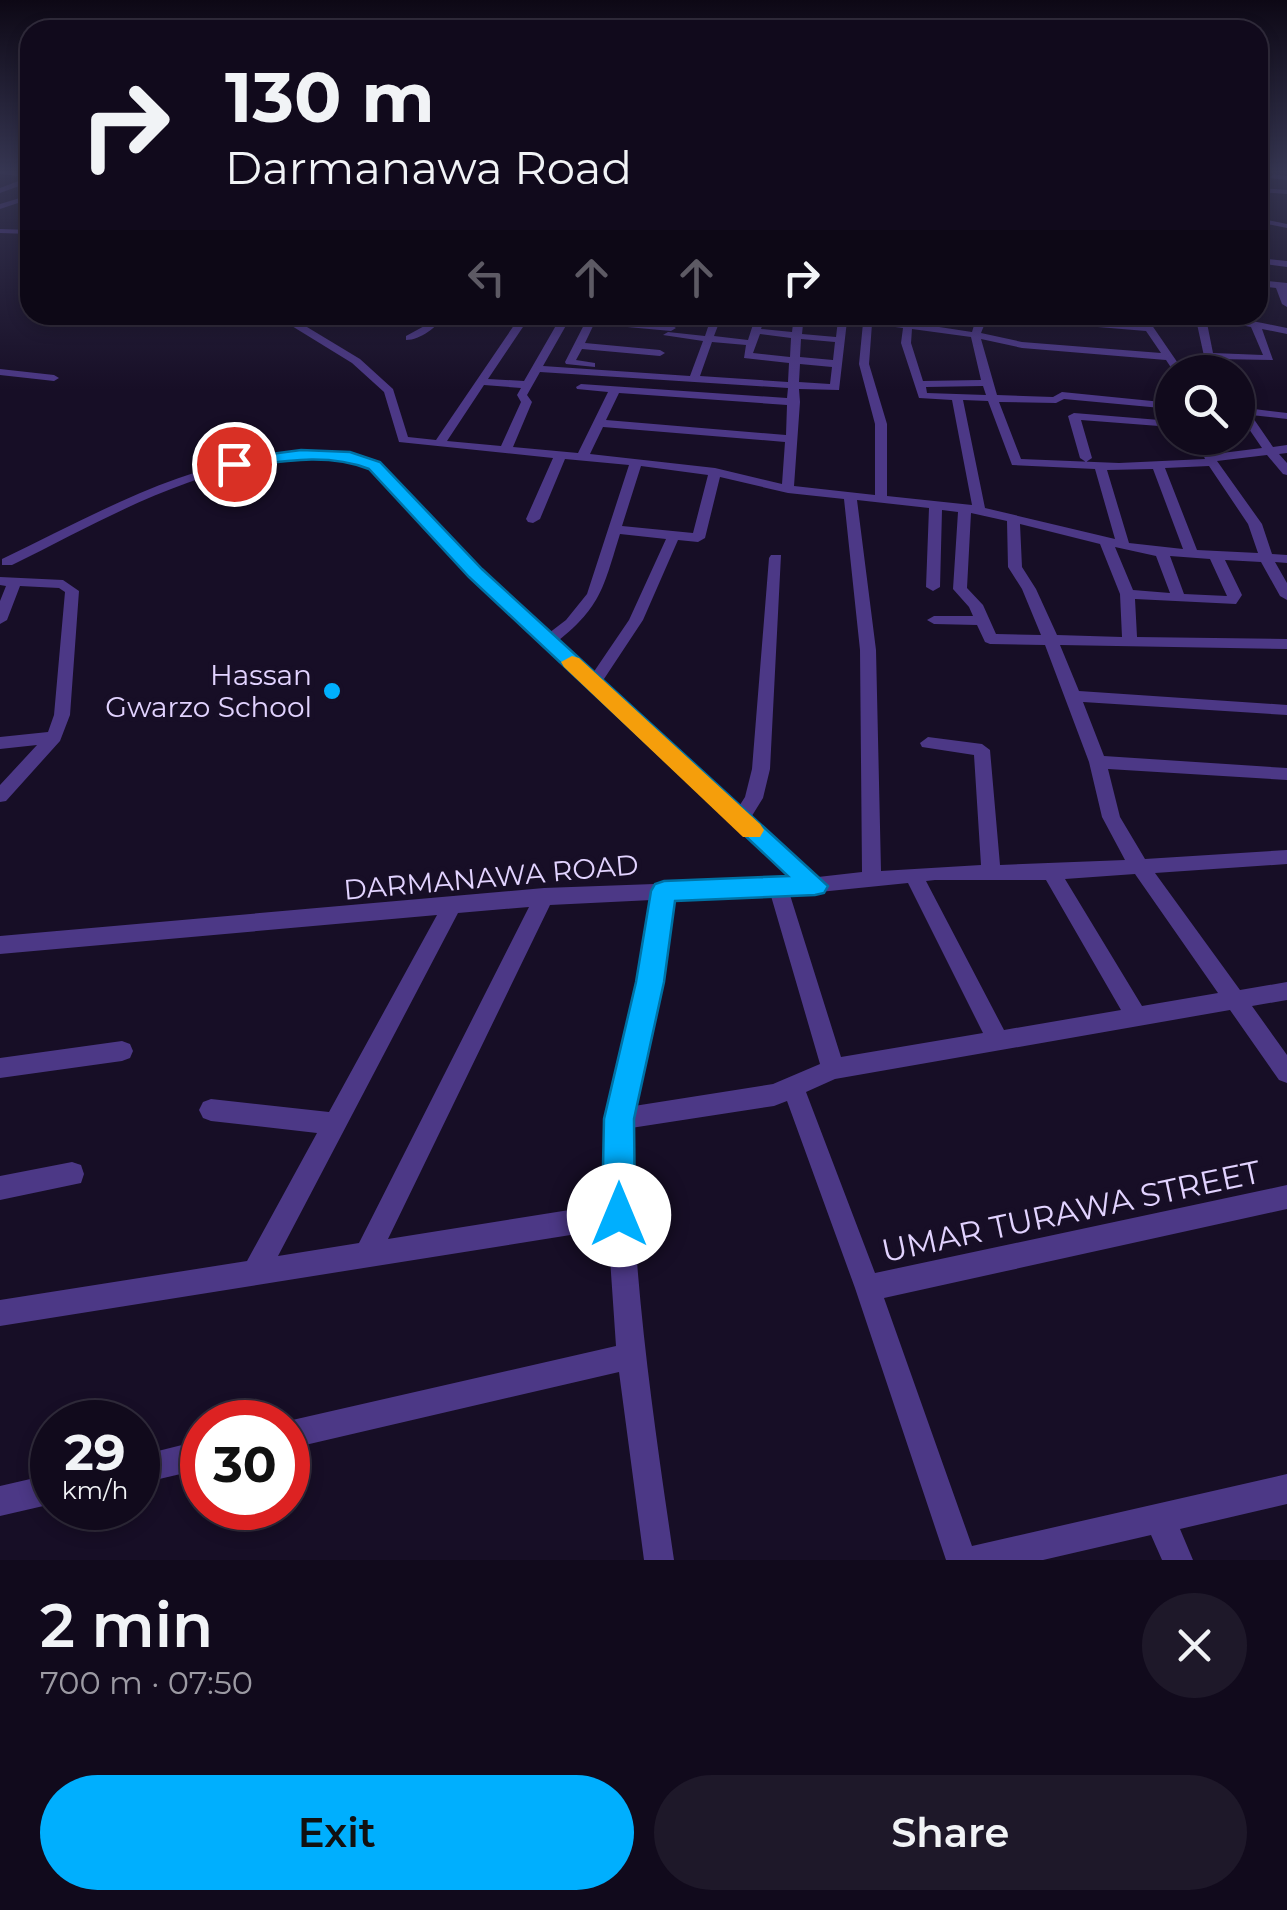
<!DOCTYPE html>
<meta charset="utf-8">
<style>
:root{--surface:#110a1c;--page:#1e1829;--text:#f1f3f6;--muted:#9c9aa3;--line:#302b3b;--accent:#00affe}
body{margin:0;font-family:Montserrat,sans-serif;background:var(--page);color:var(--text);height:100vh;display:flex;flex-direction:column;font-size:38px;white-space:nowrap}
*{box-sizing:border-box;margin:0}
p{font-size:32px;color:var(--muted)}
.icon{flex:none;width:55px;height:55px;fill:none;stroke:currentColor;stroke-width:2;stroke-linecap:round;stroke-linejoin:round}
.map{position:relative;height:1560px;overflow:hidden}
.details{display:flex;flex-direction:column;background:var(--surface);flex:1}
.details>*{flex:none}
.guide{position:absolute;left:20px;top:20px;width:1248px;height:305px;border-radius:30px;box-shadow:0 5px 15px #0003,0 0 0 2px var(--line);background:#110a1c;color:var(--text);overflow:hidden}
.buttons{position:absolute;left:1155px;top:355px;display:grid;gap:20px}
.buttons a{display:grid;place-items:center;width:100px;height:100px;border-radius:50%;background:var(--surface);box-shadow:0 5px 15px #0003,0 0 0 2px var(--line);font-size:50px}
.speed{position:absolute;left:30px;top:1400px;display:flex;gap:20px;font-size:50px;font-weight:700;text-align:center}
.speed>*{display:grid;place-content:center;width:130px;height:130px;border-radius:50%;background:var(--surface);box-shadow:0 5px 15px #0003,0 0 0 2px var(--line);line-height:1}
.speed small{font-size:25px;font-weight:400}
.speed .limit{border:15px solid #d22;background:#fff;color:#111}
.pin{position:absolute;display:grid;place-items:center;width:85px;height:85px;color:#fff;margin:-42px;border:5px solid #fff;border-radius:50%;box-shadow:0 2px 10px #0007}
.me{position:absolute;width:110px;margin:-55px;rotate:0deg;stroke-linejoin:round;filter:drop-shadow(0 0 8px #0008)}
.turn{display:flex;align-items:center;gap:35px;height:210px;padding:0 40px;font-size:45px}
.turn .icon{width:130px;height:130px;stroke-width:2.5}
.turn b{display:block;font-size:70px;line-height:85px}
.lanes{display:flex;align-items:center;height:95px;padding:0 40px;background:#0003;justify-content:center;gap:50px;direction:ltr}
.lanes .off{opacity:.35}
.round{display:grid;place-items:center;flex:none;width:105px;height:105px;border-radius:52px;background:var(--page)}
.head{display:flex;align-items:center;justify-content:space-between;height:170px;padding:0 40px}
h1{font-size:60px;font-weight:600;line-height:75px}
.action{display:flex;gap:20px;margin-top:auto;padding:20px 40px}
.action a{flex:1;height:115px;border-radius:60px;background:var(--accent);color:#111;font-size:40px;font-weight:600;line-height:115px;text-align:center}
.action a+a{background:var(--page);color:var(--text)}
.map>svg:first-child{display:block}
</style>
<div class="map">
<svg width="1287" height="1560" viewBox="0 0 1287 1560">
<rect width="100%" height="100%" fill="#170e26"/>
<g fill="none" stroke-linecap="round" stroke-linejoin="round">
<path fill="#4c3886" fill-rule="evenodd" d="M0,172L30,173V182L0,193V188L29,177L0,174Z
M1273,174L1287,176V180L1270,178Z
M1258,188L1287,190V194L1258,192Z
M30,195V199L0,209V204Z
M1258,218L1287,224V228L1258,222Z
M0,229L30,230V234L0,233Z
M1258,258L1287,261V267L1258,263Z
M1258,280L1287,283V307L1282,304L1276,288L1258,286Z
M274,315H286L301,322L311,315H322L307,327L360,359L393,389L408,437L436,440L521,315H531L488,379L524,381L562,315H572L543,366L690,376L703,341L663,335L668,332L705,336L712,315H722L714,336L748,340L756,315H766L761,329L792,332L794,315H804L802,334L836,337L838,320L817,315H873L872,318L903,322L904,315H914L913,323L972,332L977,315H1018L1142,325L1141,318H1147L1184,372H1174L1166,360L1022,348L981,339L997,395L1053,397L1062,392L1172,403V409L1064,399L1056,403L999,402L1021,459L1119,463L1205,459L1196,438H1206L1214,454L1262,448L1238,413V400L1242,401L1246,408L1287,413V419L1251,415L1273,447L1287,445V453L1279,454L1287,463V475L1283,474L1267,455L1217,461L1262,524L1272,554L1287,555V563L1275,562L1287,583V600L1280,596L1261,562L1225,560L1242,595L1236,604L1135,599L1137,637L1287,639V649L1060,645L1079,691L1287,705V715L1083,702L1104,756L1287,768V780L1108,769L1120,817L1145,859L1287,850V864L1155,873L1240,990L1287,982V1000L1252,1006L1287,1055V1083L1279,1080L1230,1010L835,1079L806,1092L875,1273L1287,1185V1209L884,1298L972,1546L1287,1474V1504L1180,1529L1193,1560H1162L1151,1535L1043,1560H946L855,1288L787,1101L774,1106L631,1128C632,1275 653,1416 674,1560H644L619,1372L288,1449V1422H283L288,1421L616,1346L608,1229L0,1326V1300L247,1261L317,1133L211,1121L203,1118L199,1110L203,1102L211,1099L329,1112L437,915L0,954V936L544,888L795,879C647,749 505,612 371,469C349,458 326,458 302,459C195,464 106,519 12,565H2V559C100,512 193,457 304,452C330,451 356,452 379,463L481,570L549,633L566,620L587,594L629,465L565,459L540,519L533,523L528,522L526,519L553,458L399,442L384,392L352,363ZM987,318L1146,331L1161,353L1022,342L981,333ZM847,321L863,323L859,364L875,424V495L794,486L800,402L799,389L839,390ZM872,324L903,328L901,343L919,398L952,400L972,505L887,496V424L869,364ZM912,329L971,337L981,380L923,381L911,343ZM760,334L791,338L790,357L753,353ZM801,339L835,342L833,360L800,357ZM712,342L746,345L744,358L789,363L788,382L700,376ZM800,364L832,367L830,384L799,382ZM540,372L788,388L787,398L581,384L576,387L577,389L608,392L578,453L513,447L532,402L527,395ZM484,385L521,388L517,395L521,402L501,446L447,441ZM983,386L986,395L927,393L926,387ZM619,393L787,405L786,435L606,420ZM963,400L988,401L1012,465L1095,469L1115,539L985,508ZM603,427L785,442L782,484L715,468L590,454ZM641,466L708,475L693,533L622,526ZM1209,466L1248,524L1258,553L1197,550L1165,468ZM1153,469L1183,549L1129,543L1107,470ZM720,477L788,493L844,499L860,650L862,872L818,877L750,819L763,798L770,769L781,555H771L769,558L752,769L745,797L738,808L602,682L643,620L678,540L698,542L705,538ZM857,500L929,508L926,587L933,591L940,587L942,510L958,512L953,589L969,607L973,616H934L927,620L934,624L977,625L985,642L990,644L1045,645L1089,762L1102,817L1125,860L1000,865L990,750L982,744L928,737L920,743L922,747L974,755L981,865L881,871L876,650ZM971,513L1007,521L1008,567L1022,589L1041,635L996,634L983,605L967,588ZM1020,524L1100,544L1120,594L1122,637L1057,635L1036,589L1022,567ZM620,534L666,539L629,620L593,673L558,641C602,606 604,585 620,534ZM1115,547L1156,556L1170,593L1133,590ZM1170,556L1210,559L1227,596L1184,594ZM1135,874L1218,993L1142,1006L1065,879ZM935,880H1046L1121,1010L1004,1030L926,881ZM908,883L983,1033L841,1057L790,895ZM771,896L820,1064L773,1084L634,1106L660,982L672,899ZM652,900L640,982L607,1119V1204L388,1239L550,905ZM529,907L359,1243L278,1256L458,913Z
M436,315H446C436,327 421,340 406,340V336L428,324Z
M589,315H599L597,319L671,325L676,328L671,331L594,324L585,343L660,350L665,353L660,356L582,349L576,360L595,363V367L566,364L565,362Z
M1195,315C1227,315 1256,322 1287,328V334L1262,329L1273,360L1216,359L1225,372H1215L1204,356ZM1206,318L1251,327L1263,355L1213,353Z
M0,369L54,375L59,378L54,381L0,375Z
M1074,413L1172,421V427L1081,420L1092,458L1086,462L1080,458L1068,416Z
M0,577L63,580L79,591L70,715L60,741L6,801L0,802V785L37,745L0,749V737L48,732L54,715L65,592L59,588L20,586L7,620L0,624V601L6,586L0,585Z
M122,1041L130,1044L133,1051L130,1058L122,1061L0,1078V1058Z
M72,1162L81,1165L84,1174L81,1183L0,1200V1176Z
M202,1440V1469L138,1484V1456Z
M52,1474V1504L0,1516V1486Z"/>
</g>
<linearGradient id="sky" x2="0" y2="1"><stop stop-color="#0d0815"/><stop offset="0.44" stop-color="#363652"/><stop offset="1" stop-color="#363652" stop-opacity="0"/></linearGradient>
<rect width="1287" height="390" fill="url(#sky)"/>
<path fill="#00affe" stroke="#0072a5" stroke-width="2.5" d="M301,450L350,452L380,462L482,569L828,886L824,893L815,895L675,901L664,982L634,1119L635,1215L630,1227L619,1232L607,1227L602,1215L604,1119L636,982L651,891L655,884L664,881L788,876L469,577L369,469C325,452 280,462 234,468L226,464L234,459Z"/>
<path fill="#f59e0b" d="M572,656L579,658L760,824L764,830L760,837H743L564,667L561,662Z"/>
<circle fill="#00affe" stroke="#170e26" stroke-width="4" cx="332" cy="691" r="10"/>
<g text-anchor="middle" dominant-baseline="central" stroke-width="10" stroke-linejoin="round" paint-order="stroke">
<g font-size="28" fill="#e2d3ff" stroke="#170e26" text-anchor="end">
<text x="312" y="675">Hassan<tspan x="312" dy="32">Gwarzo School</tspan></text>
</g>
<g font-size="28" fill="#e2d3ff" stroke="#170e26">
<text transform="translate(491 877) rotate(-5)">DARMANAWA ROAD</text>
</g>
<g font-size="32" fill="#e2d3ff" stroke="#170e26">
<text transform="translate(1071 1211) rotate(-12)">UMAR TURAWA STREET</text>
</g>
</g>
</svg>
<div class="buttons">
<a><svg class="icon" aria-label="search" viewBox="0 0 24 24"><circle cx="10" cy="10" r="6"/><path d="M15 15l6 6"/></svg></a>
</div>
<div class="speed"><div>29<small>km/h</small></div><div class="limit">30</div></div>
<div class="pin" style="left:234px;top:464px;background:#d93025"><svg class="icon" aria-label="arrive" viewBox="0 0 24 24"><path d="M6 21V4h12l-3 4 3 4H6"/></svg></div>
<svg class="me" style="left:619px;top:1215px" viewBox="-20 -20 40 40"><circle r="19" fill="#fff"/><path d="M0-13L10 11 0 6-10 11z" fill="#00affe"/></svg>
<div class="guide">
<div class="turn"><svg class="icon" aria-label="right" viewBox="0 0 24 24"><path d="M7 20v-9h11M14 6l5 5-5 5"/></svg><div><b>130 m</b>Darmanawa Road</div></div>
<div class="lanes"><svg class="icon off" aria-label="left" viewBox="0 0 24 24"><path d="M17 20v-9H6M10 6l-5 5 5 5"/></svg><svg class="icon off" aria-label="ahead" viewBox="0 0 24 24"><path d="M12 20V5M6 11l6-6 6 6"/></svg><svg class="icon off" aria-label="ahead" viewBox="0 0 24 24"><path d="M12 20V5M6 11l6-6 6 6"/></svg><svg class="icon" aria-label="right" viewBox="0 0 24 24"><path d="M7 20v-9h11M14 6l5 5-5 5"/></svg></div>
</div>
</div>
<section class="details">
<div class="head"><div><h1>2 min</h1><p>700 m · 07:50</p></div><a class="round"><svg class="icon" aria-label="close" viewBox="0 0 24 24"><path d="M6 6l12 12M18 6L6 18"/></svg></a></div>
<div class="action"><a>Exit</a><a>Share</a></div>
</section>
